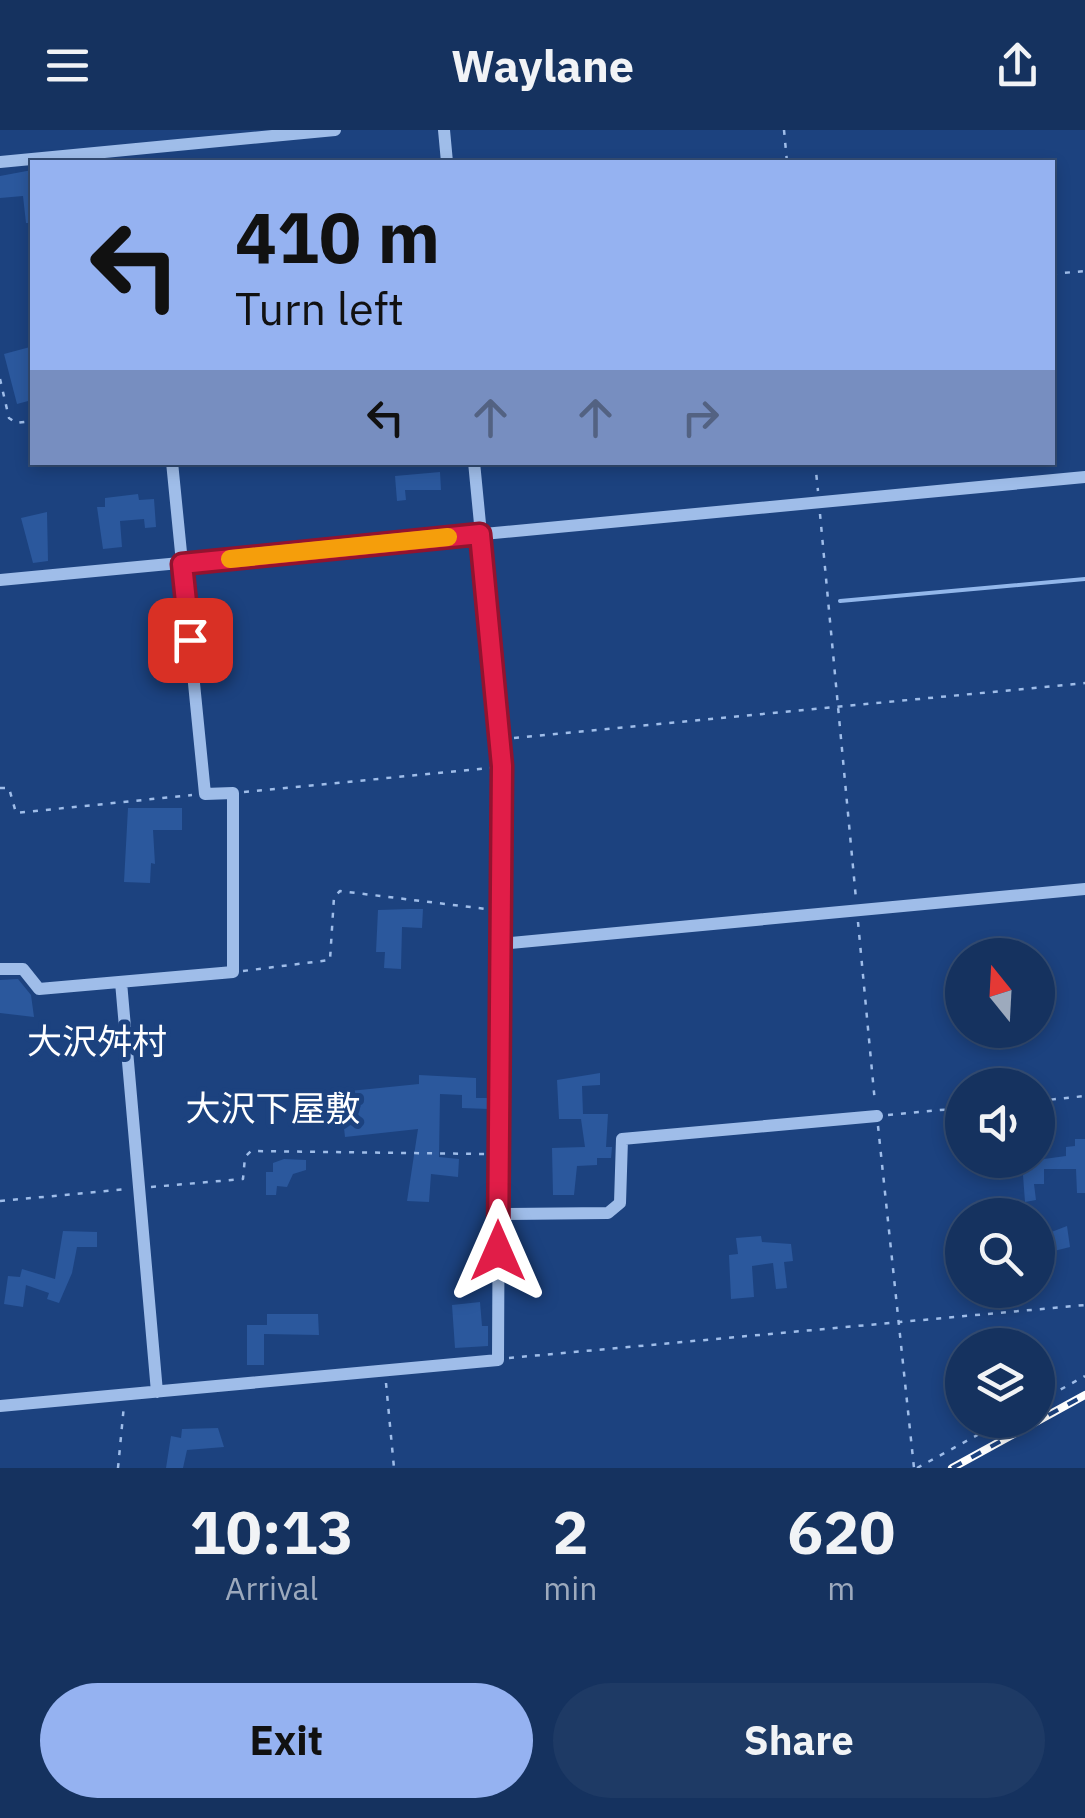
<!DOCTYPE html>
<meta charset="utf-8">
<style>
:root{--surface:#15325f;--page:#1e3a65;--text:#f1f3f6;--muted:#9daabd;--line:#344d74;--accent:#95b2f1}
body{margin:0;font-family:"IBM Plex Sans","Noto Sans JP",sans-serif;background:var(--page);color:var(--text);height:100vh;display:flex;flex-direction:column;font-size:38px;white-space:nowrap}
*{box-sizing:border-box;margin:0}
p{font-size:32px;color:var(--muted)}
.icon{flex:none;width:55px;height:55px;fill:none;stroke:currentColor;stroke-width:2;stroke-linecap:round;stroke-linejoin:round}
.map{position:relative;height:1338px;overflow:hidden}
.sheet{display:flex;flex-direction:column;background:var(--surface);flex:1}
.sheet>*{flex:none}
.guide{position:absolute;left:30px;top:30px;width:1025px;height:305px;border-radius:0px;box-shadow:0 5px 15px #0003,0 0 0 2px var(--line);background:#95b2f1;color:#111;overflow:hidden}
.needle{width:65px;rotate:342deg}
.controls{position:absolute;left:945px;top:808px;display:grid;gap:20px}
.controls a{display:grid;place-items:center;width:110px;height:110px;border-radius:50%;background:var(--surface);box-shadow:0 5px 15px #0003,0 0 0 2px var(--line);font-size:50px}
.pin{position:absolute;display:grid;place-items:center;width:85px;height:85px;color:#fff;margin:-42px;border-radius:20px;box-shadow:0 5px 15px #0006}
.me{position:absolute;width:110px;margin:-55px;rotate:0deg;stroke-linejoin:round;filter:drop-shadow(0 0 8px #0008)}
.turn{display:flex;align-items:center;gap:35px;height:210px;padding:0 40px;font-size:45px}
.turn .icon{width:130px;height:130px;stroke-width:2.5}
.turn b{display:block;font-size:70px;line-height:85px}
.lanes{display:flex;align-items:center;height:95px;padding:0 40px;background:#0003;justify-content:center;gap:50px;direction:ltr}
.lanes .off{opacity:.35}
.eta{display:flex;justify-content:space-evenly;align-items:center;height:170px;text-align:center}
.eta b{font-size:60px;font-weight:700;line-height:70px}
.button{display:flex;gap:20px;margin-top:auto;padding:20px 40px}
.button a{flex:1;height:115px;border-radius:60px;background:var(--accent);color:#111;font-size:40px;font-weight:700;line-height:115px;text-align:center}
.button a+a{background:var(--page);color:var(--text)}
header{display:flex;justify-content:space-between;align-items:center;height:130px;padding:0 40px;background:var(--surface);font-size:45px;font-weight:700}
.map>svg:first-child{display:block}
</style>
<header><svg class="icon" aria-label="menu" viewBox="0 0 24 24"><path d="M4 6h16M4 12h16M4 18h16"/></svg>Waylane<svg class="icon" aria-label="share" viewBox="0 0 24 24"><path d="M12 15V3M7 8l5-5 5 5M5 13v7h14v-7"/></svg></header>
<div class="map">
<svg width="1085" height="1338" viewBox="0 0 1085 1338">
<rect width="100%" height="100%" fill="#1c427f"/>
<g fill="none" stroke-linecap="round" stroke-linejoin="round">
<path stroke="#92b7eb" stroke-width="4" d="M840,471L1085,449"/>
</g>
<path fill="#2b589d" d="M32,40V93H26L23,66L0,68V46Z
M30,217L32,270L17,274L4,224Z
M440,342L441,360H405L406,370L397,371L395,346Z
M138,364L139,370L154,369L156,397L145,398L144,389L120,391L122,417L103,419L97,377H105V368Z
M47,382L48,431L33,433L21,388Z
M128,678H182V700H153L155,734L151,733L150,753L124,752Z
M410,779H423L422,798L402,797L401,839L384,838L385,822H376L378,780Z
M18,849L31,865L34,887L0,883V850Z
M600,943V955L582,956L583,984H608L606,1017H612L611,1028H597V1035L577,1036L574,1065H553L552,1018L585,1017L581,989H559L557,950Z
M419,945L476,948V968H489V979L462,978V965L440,964L439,1027L459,1029L458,1047L431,1044L429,1072L407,1071L418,999L345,1007L340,962L419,954Z
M1075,1009H1085V1063H1077L1076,1039H1044V1054H1034L1036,1070L1025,1072L1022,1032L1066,1026V1017L1075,1016Z
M284,1029L306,1030V1040L293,1044L287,1057L277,1056L276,1065H266V1042H273V1033Z
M1067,1096L1070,1117L1046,1123L1041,1106Z
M63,1101L97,1102V1117H77L72,1143L59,1173L47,1169L49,1163L26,1155L23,1177L4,1174L8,1146L20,1147L22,1139L55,1149Z
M761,1106L762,1112L791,1114L793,1131L784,1132L787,1158L776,1159L773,1133L752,1136L754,1167L731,1169L729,1125L738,1124L736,1108Z
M480,1172L482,1196H488V1216L455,1218L452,1175Z
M267,1184H318L319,1205L264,1204V1235H247V1195H267Z
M218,1298L224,1317L187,1320L183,1338H166L171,1306L181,1308L182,1299Z"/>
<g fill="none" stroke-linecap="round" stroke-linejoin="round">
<path stroke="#9fbde9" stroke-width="2.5" stroke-dasharray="5 8" stroke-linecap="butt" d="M784,0L787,32
M1052,144L1085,141
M0,249L9,288L16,293L32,291
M815,332L818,361
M820,384L856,769
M514,608L1085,553
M0,658H9L16,683L192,665
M244,662L490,638
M858,792L875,973
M243,841L330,830L334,767L340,761L486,779
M1038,971L1085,966
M888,985L962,978
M878,996L914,1338
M151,1057L243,1049L245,1027L251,1021L486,1024
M0,1071L128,1059
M509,1228L1085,1175
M386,1253L394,1338
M1038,1272L1085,1246
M118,1338L124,1275
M917,1338L1005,1290"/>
<path stroke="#9fbde9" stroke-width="12" d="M444,0L447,32
M0,32L335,0
M0,450L1085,347
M499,814L1085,759
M0,839H23L39,859L233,842V663L205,664L172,332
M121,852L157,1262
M498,1084L608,1083L620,1073L622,1009L877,986
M0,1276L498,1230L501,610L474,332"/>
<g stroke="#fff" stroke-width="8">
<path id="rail" d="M952,1338L1085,1265"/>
</g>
<use href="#rail" stroke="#1c427f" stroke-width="4" stroke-dasharray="11" stroke-linecap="butt"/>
</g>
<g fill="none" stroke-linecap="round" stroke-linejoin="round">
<g stroke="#92132f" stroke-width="25">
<path id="route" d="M190,510L182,434L480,404L502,636L498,1121"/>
</g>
<use href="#route" stroke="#e11d48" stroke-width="18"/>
<path stroke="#f59e0b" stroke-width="18" d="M230,429L448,407"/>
</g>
<g text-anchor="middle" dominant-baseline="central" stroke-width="10" stroke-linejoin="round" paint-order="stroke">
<g font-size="35" fill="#fff" stroke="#1c427f">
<text x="97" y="911">大沢舛村</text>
<text x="273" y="978">大沢下屋敷</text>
</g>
</g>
</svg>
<div class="controls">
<a><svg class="needle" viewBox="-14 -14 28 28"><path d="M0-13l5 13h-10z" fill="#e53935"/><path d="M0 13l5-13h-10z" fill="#9daabd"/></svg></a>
<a><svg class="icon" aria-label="sound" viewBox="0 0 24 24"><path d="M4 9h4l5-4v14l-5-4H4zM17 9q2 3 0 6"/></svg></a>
<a><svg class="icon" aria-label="search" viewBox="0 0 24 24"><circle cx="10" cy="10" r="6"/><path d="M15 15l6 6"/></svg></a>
<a><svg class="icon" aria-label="layers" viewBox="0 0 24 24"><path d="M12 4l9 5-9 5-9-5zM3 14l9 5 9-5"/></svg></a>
</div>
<div class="pin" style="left:190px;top:510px;background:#d93025"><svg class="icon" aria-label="arrive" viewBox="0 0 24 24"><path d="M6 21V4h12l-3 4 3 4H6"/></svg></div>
<svg class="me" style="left:498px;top:1121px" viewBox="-20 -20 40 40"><path d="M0-17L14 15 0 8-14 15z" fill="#e11d48" stroke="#fff" stroke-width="4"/></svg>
<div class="guide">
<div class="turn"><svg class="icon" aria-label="left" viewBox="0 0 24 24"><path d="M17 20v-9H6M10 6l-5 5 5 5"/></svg><div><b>410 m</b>Turn left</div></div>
<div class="lanes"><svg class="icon" aria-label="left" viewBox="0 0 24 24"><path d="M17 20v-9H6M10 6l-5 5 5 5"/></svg><svg class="icon off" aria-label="ahead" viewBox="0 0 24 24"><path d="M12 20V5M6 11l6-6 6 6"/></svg><svg class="icon off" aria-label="ahead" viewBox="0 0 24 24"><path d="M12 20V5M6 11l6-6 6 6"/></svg><svg class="icon off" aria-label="right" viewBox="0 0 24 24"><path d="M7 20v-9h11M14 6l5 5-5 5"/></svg></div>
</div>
</div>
<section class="sheet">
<div class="eta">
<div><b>10:13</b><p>Arrival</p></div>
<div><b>2</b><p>min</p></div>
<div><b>620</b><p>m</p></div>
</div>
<div class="button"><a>Exit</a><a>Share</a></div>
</section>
